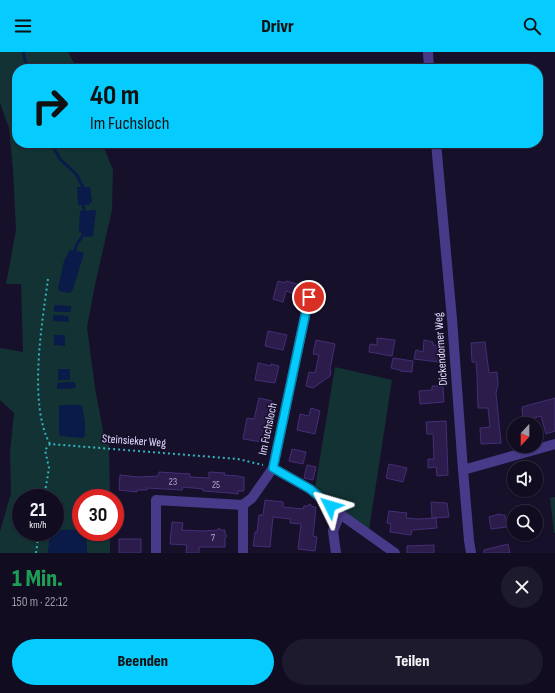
<!DOCTYPE html>
<html lang="de">
<meta charset="utf-8">
<style>
:root{--surface:#110c20;--page:#1e1a2d;--text:#f1f3f6;--muted:#9c9ba5;--line:#302c3e;--accent:#05cbff}
body{margin:0;font-family:"Sofia Sans Condensed",sans-serif;background:var(--page);color:var(--text);height:100vh;display:flex;flex-direction:column;font-size:15px;white-space:nowrap}
*{box-sizing:border-box;margin:0}
p{font-size:13px;color:var(--muted)}
.icon{flex:none;width:22px;height:22px;fill:none;stroke:currentColor;stroke-width:2;stroke-linecap:round;stroke-linejoin:round}
.map{position:relative;height:501px;overflow:hidden}
.panel{display:flex;flex-direction:column;background:var(--surface);flex:1}
.panel>*{flex:none}
.hud{position:absolute;left:12px;top:12px;width:531px;height:84px;border-radius:16px;box-shadow:0 1px 3px #0004,0 0 0 1px var(--line);background:#05cbff;color:#111;overflow:hidden}
.needle{width:26px;rotate:201deg}
.tools{position:absolute;left:507px;top:365px;display:grid;gap:8px}
.tools a{display:grid;place-items:center;width:36px;height:36px;border-radius:50%;background:var(--surface);box-shadow:0 1px 3px #0004,0 0 0 1px var(--line);font-size:20px}
.speed{position:absolute;left:12px;top:437px;display:flex;gap:8px;font-size:20px;font-weight:700;text-align:center}
.speed>*{display:grid;place-content:center;width:52px;height:52px;border-radius:50%;background:var(--surface);box-shadow:0 1px 3px #0004,0 0 0 1px var(--line);line-height:1}
.speed small{font-size:10px;font-weight:400}
.speed .limit{border:6px solid #d22;background:#fff;color:#111}
.pin{position:absolute;display:grid;place-items:center;width:34px;height:34px;color:#fff;margin:-17px;border:2px solid #fff;border-radius:50%;box-shadow:0 1px 4px #0007}
.me{position:absolute;width:44px;margin:-22px;rotate:310deg;stroke-linejoin:round;filter:drop-shadow(0 0 3px #0008)}
.turn{display:flex;align-items:center;gap:14px;height:84px;padding:0 12px;font-size:18px}
.turn .icon{width:52px;height:52px;stroke-width:2.5}
.turn b{display:block;font-size:28px;line-height:34px}
.round{display:grid;place-items:center;flex:none;width:42px;height:42px;border-radius:21px;background:var(--page)}
.headline{display:flex;align-items:center;justify-content:space-between;height:68px;padding:0 12px}
h1{font-size:24px;font-weight:800;line-height:30px;color:#1e9e55}
.primary-button{display:flex;gap:8px;margin-top:auto;padding:8px 12px}
.primary-button a{flex:1;height:46px;border-radius:24px;background:var(--accent);color:#111;font-size:16px;font-weight:800;line-height:46px;text-align:center}
.primary-button a+a{background:var(--page);color:var(--text)}
header{display:flex;justify-content:space-between;align-items:center;height:52px;padding:0 12px;background:var(--accent);color:#111;font-size:18px;font-weight:800}
.map>svg:first-child{display:block}
</style>
<header><svg class="icon" aria-label="menu" viewBox="0 0 24 24"><path d="M4 6h16M4 12h16M4 18h16"/></svg>Drivr<svg class="icon" aria-label="search" viewBox="0 0 24 24"><circle cx="10" cy="10" r="6"/><path d="M15 15l6 6"/></svg></header>
<div class="map">
<svg width="555" height="501" viewBox="0 0 555 501">
<rect width="100%" height="100%" fill="#17102a"/>
<path fill="#133234" fill-rule="evenodd" d="M0,0H68L77,17H17V91H102L113,118L112,158L95,233L87,275L95,336L104,384L109,392L110,446H81V479H55V468L60,467L65,463L63,451L57,453L58,458L55,460V446H21V480H52L50,483L48,501H0V480L11,441L10,400L14,361L0,348V296L23,300L21,232H6L16,178L13,118L9,76L0,51ZM75,330V336L58,337V331ZM61,353H80L61,384L59,382V355Z
M335,315L392,328L369,478L315,436Z
M555,445V481H554L550,446Z
M83,480H110V501H87L86,484Z"/>
<path fill="#0a1a49" d="M77,135H90L92,149L89,153H78Z
M96,158L93,184L86,185L79,179L80,159Z
M70,198H75L84,201L73,237L70,241L59,239L58,236L64,209Z
M54,253L71,254V260H55L54,259Z
M54,263L68,264L69,270L53,269V264Z
M54,283H65V294L54,293Z
M58,317H70V328H58Z
M75,330L76,336L57,337V331Z
M61,353H80L82,354L85,371V384L82,386L61,384L59,382V355Z
M57,450H61C65,454 65,461 64,466L55,468V460L58,458Z
M77,453L80,455V467L77,469L73,468C70,462 70,456 77,453Z
M58,478C84,478 85,474 87,501H48L50,483L52,480H55V479Z"/>
<g fill="none" stroke-linecap="round" stroke-linejoin="round">
<path stroke="#0a1a49" stroke-width="3" d="M23,0L27,17
M51,91L60,107L76,122L83,135
M83,153L84,158
M75,198L77,192L83,183"/>
</g>
<path fill="#2b1c4b" stroke="#442e77" d="M278,229L285,231L286,229L301,233L298,243L286,239L283,250L273,247Z
M268,279L287,283L283,298L265,294Z
M377,286L395,288L392,304L369,300L370,292L377,293Z
M316,288L335,292L330,317L331,319L330,324L313,336L306,334L309,320L315,321L319,303L313,302Z
M424,288L433,290V293L441,294L439,310L414,307L416,298L423,300Z
M485,290L489,321L497,320L498,332L496,341L501,391L481,392L480,376L490,375L488,356H478L477,322L476,310H472L471,291Z
M393,306L413,309L412,320L400,319V318L391,316Z
M258,311L271,314V312L279,314L275,331L255,328Z
M432,334H443L444,350L420,352L419,339L432,338Z
M259,346L272,349L262,390L243,387L247,366L254,367Z
M555,346V379L546,382L541,364L523,369L522,355Z
M311,356L320,359L315,382L297,378L300,362L309,364Z
M446,369L448,423L437,424L436,415L428,416V407H434L433,382H427L426,370Z
M292,397L306,400L303,412L289,409Z
M389,412L407,416L403,430L386,426Z
M307,413L316,415L313,428L304,426Z
M159,420L190,422V425L209,426V420L225,421L224,423L239,424V425H244V439H238V442L230,441L203,439V437L183,435L182,438L147,436V438H137V440L119,438L120,423L138,425L158,424Z
M265,448L283,450V455L303,457L304,454H307L310,452L313,455H316L313,484L317,485L315,499L298,497L301,472L290,471L291,467L273,465L270,495L253,494L255,480H257L259,463H263Z
M431,450L447,451L449,465L432,466Z
M389,459L407,461L406,466L417,467L436,466L437,476L412,478L411,483L390,480L391,472L387,471Z
M499,462L502,463H505L507,475L491,477L489,465Z
M172,470L183,471L182,478L203,479L218,478L219,476L221,478H225V482L227,484L225,486V495H199V501H186L187,493L170,492Z
M119,487H141V501H119Z
M508,492L510,501H484V498Z
M434,493V501H407V494Z"/>
<g fill="none" stroke-linecap="round" stroke-linejoin="round">
<path stroke="#30b6bd" stroke-width="2" stroke-dasharray="2 3" stroke-linecap="butt" d="M48,227C42,272 28,352 50,392
M44,446L49,416L45,398L50,392L238,407L263,413
M36,501L39,480"/>
<path stroke="#473b89" stroke-width="10" d="M428,0L429,17
M436,91L452,267L463,418L469,488L471,501
M309,245L273,416L310,437L340,462L395,501
M463,418L555,392
M156,501V448L243,453L252,446L273,416
M243,501V453
M336,501L333,479L340,462"/>
</g>
<g fill="none" stroke-linecap="round" stroke-linejoin="round">
<g stroke="#0384a6" stroke-width="10">
<path id="route" d="M309,245L273,416L310,437L330,454"/>
</g>
<use href="#route" stroke="#05cbff" stroke-width="7"/>
</g>
<g text-anchor="middle" dominant-baseline="central" stroke-width="3.5" stroke-linejoin="round" paint-order="stroke">
<g font-size="10" fill="#b4aad2">
<text x="173" y="430">23</text>
<text x="216" y="433">25</text>
<text x="213" y="486">7</text>
</g>
<g font-size="12" fill="#e2d9ff" stroke="#17102a">
<text transform="translate(441 297) rotate(-94)">Dickendorner Weg</text>
<text transform="translate(268 377) rotate(-78)">Im Fuchsloch</text>
<text transform="translate(134 389) rotate(4)">Steinsieker Weg</text>
</g>
</g>
</svg>
<div class="tools">
<a><svg class="needle" viewBox="-14 -14 28 28"><path d="M0-13l5 13h-10z" fill="#e53935"/><path d="M0 13l5-13h-10z" fill="#9c9ba5"/></svg></a>
<a><svg class="icon" aria-label="sound" viewBox="0 0 24 24"><path d="M4 9h4l5-4v14l-5-4H4zM17 9q2 3 0 6"/></svg></a>
<a><svg class="icon" aria-label="search" viewBox="0 0 24 24"><circle cx="10" cy="10" r="6"/><path d="M15 15l6 6"/></svg></a>
</div>
<div class="speed"><div>21<small>km/h</small></div><div class="limit">30</div></div>
<div class="pin" style="left:309px;top:245px;background:#d93025"><svg class="icon" aria-label="arrive" viewBox="0 0 24 24"><path d="M6 21V4h12l-3 4 3 4H6"/></svg></div>
<svg class="me" style="left:330px;top:454px" viewBox="-20 -20 40 40"><path d="M0-17L14 15 0 8-14 15z" fill="#05cbff" stroke="#fff" stroke-width="4"/></svg>
<div class="hud">
<div class="turn"><svg class="icon" aria-label="right" viewBox="0 0 24 24"><path d="M7 20v-9h11M14 6l5 5-5 5"/></svg><div><b>40 m</b>Im Fuchsloch</div></div>
</div>
</div>
<section class="panel">
<div class="headline"><div><h1>1 Min.</h1><p>150 m · 22:12</p></div><a class="round"><svg class="icon" aria-label="close" viewBox="0 0 24 24"><path d="M6 6l12 12M18 6L6 18"/></svg></a></div>
<div class="primary-button"><a>Beenden</a><a>Teilen</a></div>
</section>
